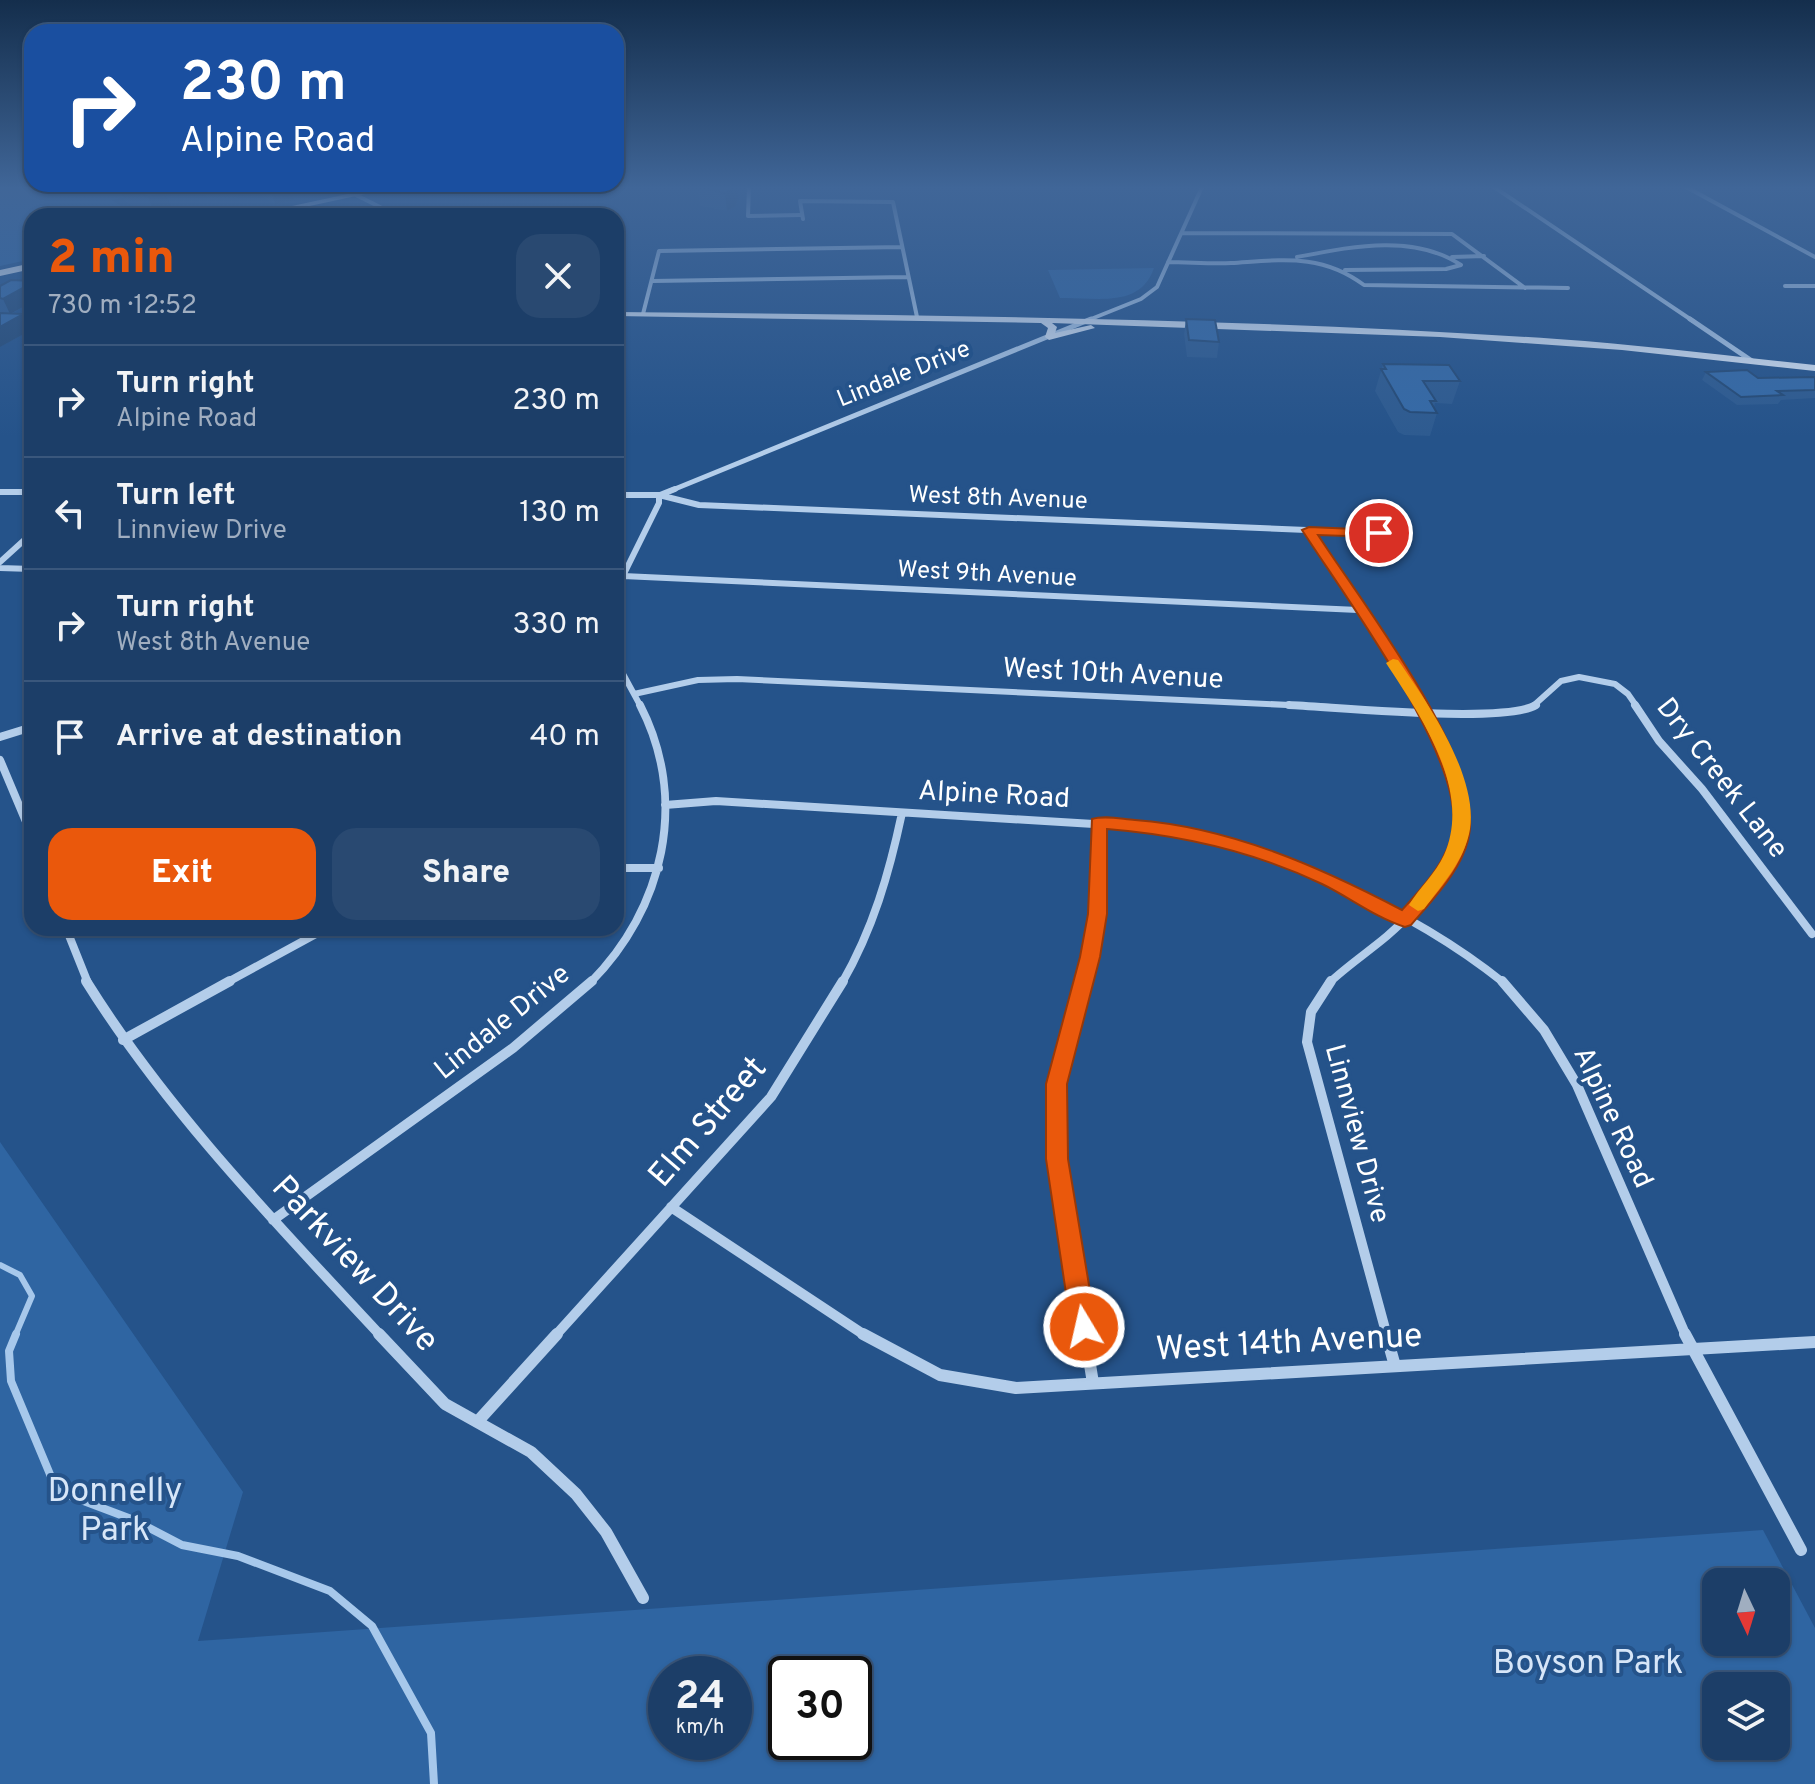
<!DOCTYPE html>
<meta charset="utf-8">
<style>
:root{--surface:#1c3e68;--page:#294971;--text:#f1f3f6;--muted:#a0aec0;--line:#3a577c;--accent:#ea580c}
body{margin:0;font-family:Overpass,sans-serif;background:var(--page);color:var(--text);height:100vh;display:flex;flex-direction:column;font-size:30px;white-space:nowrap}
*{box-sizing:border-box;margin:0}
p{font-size:26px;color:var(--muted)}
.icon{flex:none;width:44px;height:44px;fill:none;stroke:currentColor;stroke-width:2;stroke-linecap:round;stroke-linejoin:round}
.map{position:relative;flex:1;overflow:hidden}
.details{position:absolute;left:24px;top:208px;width:600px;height:728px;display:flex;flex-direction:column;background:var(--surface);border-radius:24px;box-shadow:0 2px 6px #0004,0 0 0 2px var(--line)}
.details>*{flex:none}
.banner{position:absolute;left:24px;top:24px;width:600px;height:168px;border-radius:24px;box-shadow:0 2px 6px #0004,0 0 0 2px var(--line);background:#1a4fa0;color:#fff;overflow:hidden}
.needle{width:52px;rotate:176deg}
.tools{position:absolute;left:1702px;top:1568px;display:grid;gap:16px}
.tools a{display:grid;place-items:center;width:88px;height:88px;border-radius:16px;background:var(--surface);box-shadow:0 2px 6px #0004,0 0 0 2px var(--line);font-size:40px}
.speed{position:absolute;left:648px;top:1656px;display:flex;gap:16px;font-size:40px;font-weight:700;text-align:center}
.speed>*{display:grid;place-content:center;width:104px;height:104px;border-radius:50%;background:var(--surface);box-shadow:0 2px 6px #0004,0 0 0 2px var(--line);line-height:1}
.speed small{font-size:20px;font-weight:400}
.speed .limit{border:4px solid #111;border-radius:12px;background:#fff;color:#111}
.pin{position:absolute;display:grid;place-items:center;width:68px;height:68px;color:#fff;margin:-34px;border:4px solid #fff;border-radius:50%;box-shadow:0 2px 8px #0007}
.me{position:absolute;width:88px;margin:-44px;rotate:351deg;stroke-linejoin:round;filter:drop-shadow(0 0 6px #0008)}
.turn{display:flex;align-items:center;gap:28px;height:168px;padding:0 24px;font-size:36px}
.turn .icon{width:104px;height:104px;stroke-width:2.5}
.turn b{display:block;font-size:56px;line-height:68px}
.round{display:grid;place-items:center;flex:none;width:84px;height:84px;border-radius:24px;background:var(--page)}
.summary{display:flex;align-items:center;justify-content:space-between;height:136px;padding:0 24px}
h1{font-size:48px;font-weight:800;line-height:60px;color:var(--accent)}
.button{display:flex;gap:16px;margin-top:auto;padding:16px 24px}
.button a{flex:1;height:92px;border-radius:24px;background:var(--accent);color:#fff;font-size:32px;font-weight:800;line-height:92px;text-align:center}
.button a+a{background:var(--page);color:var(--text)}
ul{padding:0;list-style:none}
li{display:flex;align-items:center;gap:24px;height:112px;padding:0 24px;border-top:2px solid var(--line)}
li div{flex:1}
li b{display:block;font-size:30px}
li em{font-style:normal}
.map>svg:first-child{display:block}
</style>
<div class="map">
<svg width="1815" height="1784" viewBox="0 0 1815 1784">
<rect width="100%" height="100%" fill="#25538a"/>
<path fill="#2f65a2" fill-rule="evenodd" d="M0,187H178V188L112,200L135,216H32V259L0,266Z
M1154,268C1140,309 1096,297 1060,298L1048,270Z
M0,1142L243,1492L198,1641L1763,1530L1815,1628V1784H0ZM1716,1582H1776V1642H1716ZM666,1674H734V1742H666ZM786,1674H854V1742H786ZM1716,1686H1776V1746H1716Z"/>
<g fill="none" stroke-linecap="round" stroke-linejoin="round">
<path stroke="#a7c8eb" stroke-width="6" d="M0,1265L20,1275L32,1296L15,1336"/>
<path stroke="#a7c8eb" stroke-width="8" d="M16,1334L9,1351L11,1381L57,1491L134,1520L182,1545L238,1556L330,1591L372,1626L431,1733L434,1784"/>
<path stroke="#b3cdea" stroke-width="4" d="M749,187L748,216L800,215
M1494,187L1693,321
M1686,187L1815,257
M356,195L398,216
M803,219L800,201L893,202L917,317
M1182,233L1452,234L1525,288
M1297,257C1350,247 1413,233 1461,265L1446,269L1345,270
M1452,257L1484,256
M1168,262C1189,262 1210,264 1231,263C1282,260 1321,253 1364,285L1568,288
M652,281L907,277
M1785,286H1815
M643,314L659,251L902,247
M1086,321L1141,299L1157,287L1202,187"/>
<path stroke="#b3cdea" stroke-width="5" d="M1690,319L1752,361
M670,491L1091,319"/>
<path stroke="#b3cdea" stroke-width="6" d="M0,492H32
M616,495H659L699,505L1379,533
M660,495L675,489
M1309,530L1422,707
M0,562L32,533
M0,568L32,569
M616,573L623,576L1358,610
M616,590L659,503V495
M616,661L641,707
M634,694L698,680L737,679L1331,707
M1532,707L1561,681L1579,677L1615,684L1628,694L1637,707"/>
<path stroke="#b3cdea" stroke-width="8" d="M1289,705C1335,707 1504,724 1536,705
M1635,705L1659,741L1702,789L1812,934
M0,737L32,727
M0,760L32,836
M665,805L716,801L1159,828C1279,851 1409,907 1504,983
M616,868H659
M66,928L88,983
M226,983L327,928
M590,983C664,909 689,800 640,705
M842,983C873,929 889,874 902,813
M1083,983L1098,914V823
M1329,983C1347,966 1368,952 1387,936C1476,859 1481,804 1421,705"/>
<path stroke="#b3cdea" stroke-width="10" d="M86,981C167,1111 277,1224 381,1336
M1084,981L1056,1084L1057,1159L1085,1336
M1331,981L1311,1012L1307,1042L1387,1336
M1502,981L1544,1030L1577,1085L1686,1336
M123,1040L230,981
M671,1207L866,1336
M273,1220L513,1048L592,981
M555,1336L771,1097L843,981"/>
<path stroke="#b3cdea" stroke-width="12" d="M379,1334L445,1404L531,1452L576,1494L606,1532L643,1598
M863,1334L940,1375L1016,1388L1815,1342
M1085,1334L1093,1383
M1386,1334L1395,1366
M1685,1334L1801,1550
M479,1420L557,1334"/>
<path fill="#dde9f8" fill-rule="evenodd" d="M616,312C930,315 1244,318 1557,339C1643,345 1729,356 1815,365V371L1622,350L1440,337L1052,323L1057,327L1055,333L1091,325L1095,328L1049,340L1045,337L1048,328L1041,323L616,316Z"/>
<path fill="#f6f9fe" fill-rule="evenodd" d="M380,187H398L263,216H246Z
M32,263V269L0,276V270Z"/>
</g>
<path fill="#2e5b90" d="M119,187H158L175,216H147L124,200Z
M195,187H236L239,198L210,199Z
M247,187H291L295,200L275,204Z
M698,187H740L736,206L727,211L700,206Z
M32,281V302L11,314L31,330L0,347V286Z
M1186,319L1219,342L1217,358L1187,357L1184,334Z
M1383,364L1460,381L1452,404L1435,403L1434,407L1437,413L1430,436L1404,435L1398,432L1375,391Z
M1706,372L1758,378L1815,377V398L1781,400L1778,404L1737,405L1702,380Z"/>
<path fill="#254a75" d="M270,187H291L295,200L275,204Z
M734,187H740L736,206L727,211L725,193Z
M166,194L175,216H155L148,197Z
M32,283V302L10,314L3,299Z
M23,314L31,330L0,347V327Z"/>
<path fill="#356aa7" stroke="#254a75" stroke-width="2" d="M133,187H158L166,194L148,197Z
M698,187H734L725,193Z
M11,280L32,281V283L3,299L0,298V286Z
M0,313L23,314L0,327Z
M1186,319L1215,320L1219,342L1189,340Z
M1383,364L1449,365L1460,381H1423L1436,401H1430L1437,413L1410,412L1404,409L1381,369H1386Z
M1747,370L1758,378L1815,377V390L1777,391L1783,395L1741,397L1706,372Z"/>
<linearGradient id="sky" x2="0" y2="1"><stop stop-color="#142e4c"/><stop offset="0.43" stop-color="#406698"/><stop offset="1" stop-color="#406698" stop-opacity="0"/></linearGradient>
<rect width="1815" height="437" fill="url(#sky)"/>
<path fill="#ea580c" stroke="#983908" stroke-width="2" d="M1309,527L1379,530L1386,533L1379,537L1318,535C1362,603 1474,746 1470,826C1469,863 1434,898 1411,925L1405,927C1376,918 1349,897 1322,884C1255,852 1181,835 1107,829V914L1100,957L1067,1084L1068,1159L1096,1327L1093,1335L1084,1339L1075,1335L1071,1327L1046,1159V1084L1080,957L1088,914L1092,819C1105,815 1121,819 1135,820C1230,827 1320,867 1402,910C1423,887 1449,860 1453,828C1463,755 1343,594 1302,530Z"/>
<path fill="#f59e0b" d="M1393,659L1398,660C1427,702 1478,775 1470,829C1465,860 1442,885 1424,909L1418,911L1409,905C1419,888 1436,873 1444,855C1473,790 1420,715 1386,663Z"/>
<g text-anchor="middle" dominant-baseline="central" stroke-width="8" stroke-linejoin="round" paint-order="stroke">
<g font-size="24" fill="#fff" stroke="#25538a">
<text transform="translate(904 375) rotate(-22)">Lindale Drive</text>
<text transform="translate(998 499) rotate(2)">West 8th Avenue</text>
<text transform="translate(987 575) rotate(3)">West 9th Avenue</text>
</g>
<g font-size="28" fill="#fff" stroke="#25538a">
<text transform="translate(1113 675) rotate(3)">West 10th Avenue</text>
<text transform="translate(1721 779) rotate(52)">Dry Creek Lane</text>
<text transform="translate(994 796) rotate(3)">Alpine Road</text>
<text transform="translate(503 1023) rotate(-39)">Lindale Drive</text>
<text transform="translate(1612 1118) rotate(65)">Alpine Road</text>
<text transform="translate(1356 1134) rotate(75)">Linnview Drive</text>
</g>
<g font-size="34" fill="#fff" stroke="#25538a">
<text transform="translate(709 1123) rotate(-49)">Elm Street</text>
<text transform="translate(354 1265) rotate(47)">Parkview Drive</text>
<text transform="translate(1289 1344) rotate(-3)">West 14th Avenue</text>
</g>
<g font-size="34" fill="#d7e6f8" stroke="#25538a">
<text x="115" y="1492">Donnelly<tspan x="115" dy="39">Park</tspan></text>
<text x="1588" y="1664">Boyson Park</text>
</g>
</g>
</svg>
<div class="tools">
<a><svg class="needle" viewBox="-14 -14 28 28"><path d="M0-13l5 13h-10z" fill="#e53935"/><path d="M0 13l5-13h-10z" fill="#a0aec0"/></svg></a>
<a><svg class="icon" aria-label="layers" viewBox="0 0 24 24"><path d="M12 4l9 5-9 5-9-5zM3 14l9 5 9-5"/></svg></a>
</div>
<div class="speed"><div>24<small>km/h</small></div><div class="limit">30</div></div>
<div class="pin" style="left:1379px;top:533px;background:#d93025"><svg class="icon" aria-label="arrive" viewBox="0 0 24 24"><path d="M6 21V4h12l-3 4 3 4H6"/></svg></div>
<svg class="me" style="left:1084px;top:1327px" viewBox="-20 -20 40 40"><circle r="17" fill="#ea580c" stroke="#fff" stroke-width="3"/><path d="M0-11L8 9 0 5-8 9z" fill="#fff"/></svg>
<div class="banner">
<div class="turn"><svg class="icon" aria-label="right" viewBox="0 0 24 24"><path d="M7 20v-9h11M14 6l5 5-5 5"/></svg><div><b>230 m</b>Alpine Road</div></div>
</div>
<section class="details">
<div class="summary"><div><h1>2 min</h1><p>730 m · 12:52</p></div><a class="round"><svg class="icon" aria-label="close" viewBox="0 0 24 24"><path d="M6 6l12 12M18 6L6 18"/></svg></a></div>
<ul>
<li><svg class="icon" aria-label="right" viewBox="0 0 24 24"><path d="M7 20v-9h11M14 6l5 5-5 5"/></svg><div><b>Turn right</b><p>Alpine Road</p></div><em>230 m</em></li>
<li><svg class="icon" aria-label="left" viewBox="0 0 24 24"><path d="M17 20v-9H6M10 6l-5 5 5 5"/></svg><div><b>Turn left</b><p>Linnview Drive</p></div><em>130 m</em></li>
<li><svg class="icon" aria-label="right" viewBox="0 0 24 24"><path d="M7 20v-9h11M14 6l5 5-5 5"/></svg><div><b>Turn right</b><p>West 8th Avenue</p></div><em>330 m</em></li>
<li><svg class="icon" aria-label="arrive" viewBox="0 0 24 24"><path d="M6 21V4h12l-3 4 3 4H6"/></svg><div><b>Arrive at destination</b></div><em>40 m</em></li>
</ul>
<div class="button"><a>Exit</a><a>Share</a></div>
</section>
</div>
